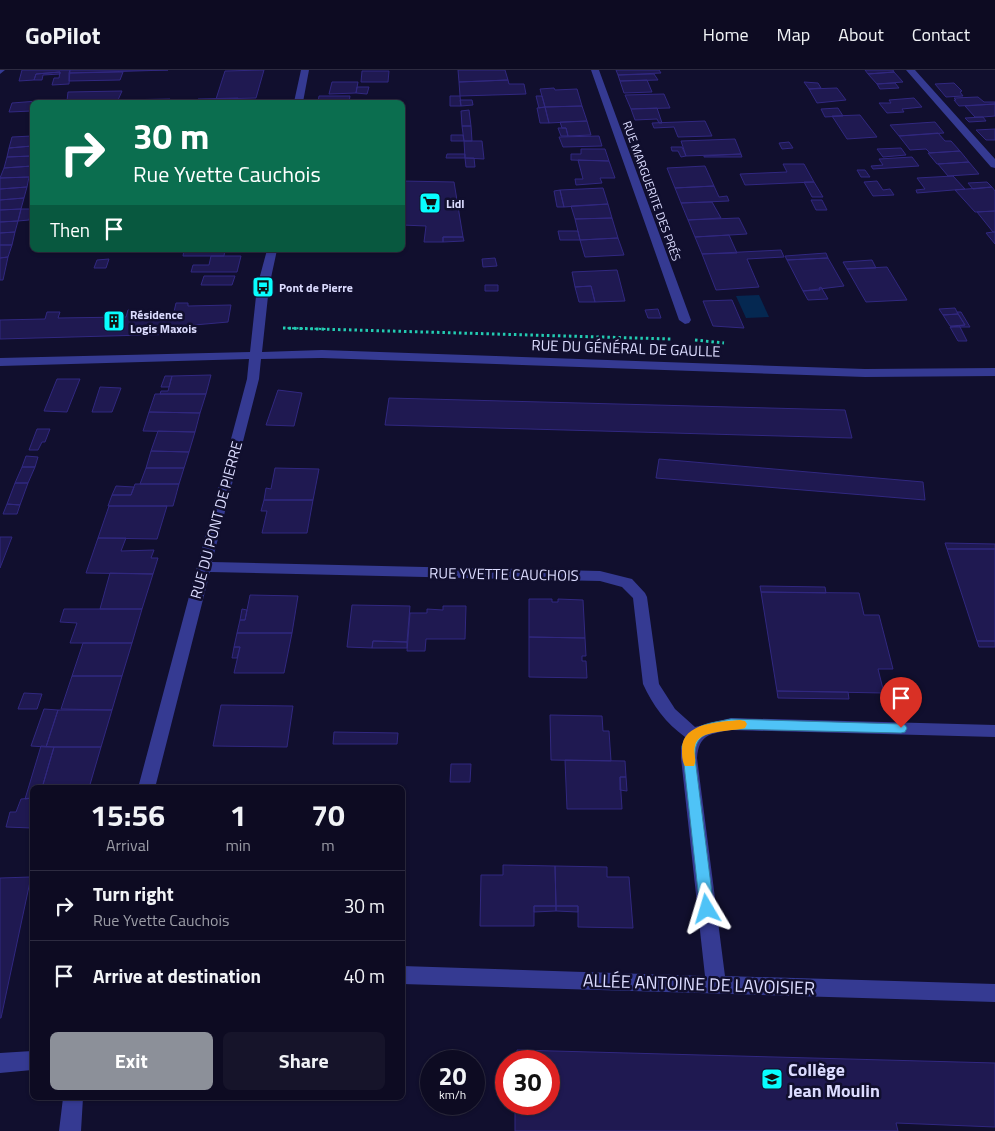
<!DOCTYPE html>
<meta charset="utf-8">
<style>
:root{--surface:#0d0b22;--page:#16142a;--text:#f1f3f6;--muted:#9a9ba5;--line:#2d2b40;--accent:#8c9099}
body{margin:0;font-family:"Titillium Web",sans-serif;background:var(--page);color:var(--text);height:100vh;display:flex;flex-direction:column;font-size:19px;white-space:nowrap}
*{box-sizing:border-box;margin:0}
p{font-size:16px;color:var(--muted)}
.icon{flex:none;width:28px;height:28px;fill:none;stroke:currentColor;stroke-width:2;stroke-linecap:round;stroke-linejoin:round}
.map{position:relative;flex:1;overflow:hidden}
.panel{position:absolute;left:30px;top:715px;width:375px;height:315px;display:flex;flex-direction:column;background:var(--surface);border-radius:8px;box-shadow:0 1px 4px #0004,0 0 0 1px var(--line)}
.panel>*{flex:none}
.banner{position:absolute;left:30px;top:30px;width:375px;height:152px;border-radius:8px;box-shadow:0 1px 4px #0004,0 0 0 1px var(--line);background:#0b6e4f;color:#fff;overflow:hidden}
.speed{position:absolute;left:420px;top:980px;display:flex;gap:10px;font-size:25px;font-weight:700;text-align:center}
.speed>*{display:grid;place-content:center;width:65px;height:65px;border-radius:50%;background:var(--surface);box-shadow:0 1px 4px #0004,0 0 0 1px var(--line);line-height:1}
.speed small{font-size:12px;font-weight:400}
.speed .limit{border:8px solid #d22;background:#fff;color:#111}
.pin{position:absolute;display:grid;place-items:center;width:42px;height:42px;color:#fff;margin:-51px -21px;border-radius:50% 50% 50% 0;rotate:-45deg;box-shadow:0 0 5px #0007}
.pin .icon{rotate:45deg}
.me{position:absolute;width:55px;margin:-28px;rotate:353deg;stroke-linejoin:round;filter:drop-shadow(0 0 4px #0008)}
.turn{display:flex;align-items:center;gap:18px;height:105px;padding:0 20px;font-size:22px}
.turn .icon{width:65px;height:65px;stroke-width:2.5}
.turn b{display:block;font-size:35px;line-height:42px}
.then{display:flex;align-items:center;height:48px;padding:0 20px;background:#0003;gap:10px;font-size:19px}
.eta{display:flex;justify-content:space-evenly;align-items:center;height:85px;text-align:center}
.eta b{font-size:30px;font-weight:700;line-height:35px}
.primary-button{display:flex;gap:10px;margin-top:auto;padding:10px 20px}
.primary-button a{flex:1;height:58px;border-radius:8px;background:var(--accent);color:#fff;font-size:20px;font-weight:700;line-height:58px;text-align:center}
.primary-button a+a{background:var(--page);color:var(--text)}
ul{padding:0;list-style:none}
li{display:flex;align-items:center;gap:15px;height:70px;padding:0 20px;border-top:1px solid var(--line)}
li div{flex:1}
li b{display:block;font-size:19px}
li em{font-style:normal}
header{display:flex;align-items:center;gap:30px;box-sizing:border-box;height:70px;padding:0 25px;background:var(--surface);border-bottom:1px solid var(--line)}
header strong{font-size:24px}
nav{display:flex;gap:28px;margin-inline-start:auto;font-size:18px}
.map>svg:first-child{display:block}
</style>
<header>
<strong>GoPilot</strong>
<nav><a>Home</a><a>Map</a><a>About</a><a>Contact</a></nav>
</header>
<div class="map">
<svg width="995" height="1061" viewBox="0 0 995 1061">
<rect width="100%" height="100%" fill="#110f2e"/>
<path fill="#052851" d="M759,225L769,247L746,248L736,226Z"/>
<path fill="#1f1951" stroke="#312880" d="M22,0H70L69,14L52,15L54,8H59L60,2L36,4L34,10L19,11Z
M70,0H168L69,3Z
M264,0L256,28L216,29L225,1Z
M458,0H505L508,10L459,12Z
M616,0H659L661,3L618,5Z
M865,0H893L894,2L868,4Z
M362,1H389L388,12H361Z
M60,2V4L43,5L42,10H34L36,4Z
M123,2L120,10L69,11V3Z
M894,2L903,12L877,14L868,4Z
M654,4L658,10L620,11L618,5Z
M508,10L509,14H524L526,24L460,26L459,12Z
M647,10L652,22L624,23L620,11Z
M332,12H358L356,23L329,24Z
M804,12L818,13L821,18L809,19Z
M895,13L899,18L880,19L877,14Z
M954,13L962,21L960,22L963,26L946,27L935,14Z
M357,17H369L367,24L356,23Z
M554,18L555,20L577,19L582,36L545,37L540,19Z
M837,18L846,30L817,33L809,19Z
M122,21L118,30L67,31L68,22Z
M664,24L670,38L631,39L625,25Z
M319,26H350L349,32H318Z
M450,26H460L461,36H450Z
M536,26H542L545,37L539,38Z
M978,27L984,32H995V34L959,36L954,30H956L954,28Z
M238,28L237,32H197L198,29Z
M914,28L922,37L902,39L904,42L887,43L879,33H891L889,30Z
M170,29L169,32H67V31Z
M460,30H472L473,35L461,36Z
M38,31L32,32V41L9,42L12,33Z
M995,34V46L983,47H975L965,36Z
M582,36L587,51L549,53L545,37Z
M545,37L549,53H540L537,38Z
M657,38L662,53H659L657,49L635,50L631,39Z
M838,38L843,46L825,47L821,39Z
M469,40L471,56H462L461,41Z
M860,45L877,67L847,69L832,46Z
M983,47L986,51L969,52L965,48Z
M587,51L591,65L568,66L566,58H562L560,52Z
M705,51L712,66L678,67L674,57L654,58L652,53Z
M935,52L944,63L899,66L890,55Z
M462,56H471L472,71H464Z
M558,58H566L568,66H561Z
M995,59V70H986L976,60Z
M938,63L945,71H951L960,81L930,83L926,79L910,80L899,66Z
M451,65H463L464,71H451Z
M32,66V76L9,78L12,67Z
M599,66L602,76L563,77L559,67Z
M735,69L741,84L686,86L681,71Z
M464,71H482L484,89L465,88Z
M789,72L793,78L782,79L779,73Z
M32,76V86L7,87L9,78Z
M671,77H682L686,86L681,87L678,81H672Z
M901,78L906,85L883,87L877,79Z
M581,79H605L609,91L571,90V84H581Z
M960,81L969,92L937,94L928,83Z
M447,84H465V88H446Z
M741,84L742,87H704V86Z
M32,86V96L4,98L7,87Z
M912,87L919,96L873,99L871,96L883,95L879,89Z
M465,88H474L475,97H466Z
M578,90L609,91L615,108H600L602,113L576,115L575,109H583Z
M969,92L979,104L948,106L938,94Z
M783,94H804L814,112L745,115L740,104L787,102Z
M32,96V107L0,108L4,98Z
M705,96L714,116L675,118L667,98Z
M857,100H865L870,107H861Z
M953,106L965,119L917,123L916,120L925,119L917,108Z
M29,107L27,117L0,119V108Z
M402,111L454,112L463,167H443V172H424L426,156L402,155Z
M877,111L883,120L890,119L894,125L873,126L864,112Z
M804,112H814L823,127H812Z
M987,112L992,117L973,119L968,113Z
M714,116L719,127L727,126L729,131L681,133L675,118Z
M27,117L24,128L0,130V119Z
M992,117L995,121V141L975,142L955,120Z
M603,118L608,134L564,137L560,120Z
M560,120L564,137H557L554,121Z
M24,128L21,139L0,140V130Z
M811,130H822L827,140H816Z
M712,132L721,148L688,150L681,133Z
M608,134L612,148L575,149L571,136Z
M21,139L18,151L0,152V140Z
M21,139H31L29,150L18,151Z
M995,141V162H993L977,142Z
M612,148L618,168L580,170L575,149Z
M739,148L747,164L695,167L688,150Z
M18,151L15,162L0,163V152Z
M558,161H578L580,170H560Z
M15,162L12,175H0V163Z
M993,162H995V174L986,163Z
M729,165L737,183L702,184L695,167Z
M443,167H463L464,171L443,172Z
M618,168L624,185L585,187L580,170Z
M0,175H12L8,187L0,188Z
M184,180H225L224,186H183Z
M781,180L784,187L747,189L759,217L716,220L702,184Z
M826,183L828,188L787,190L785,186Z
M211,186H241L237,202H191L193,195H209Z
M8,187L3,210H0V188Z
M495,188L497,196L483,197L482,189Z
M828,188L844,216L803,221L787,190Z
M109,189L106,198H94L97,190Z
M872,190L876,198L847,199L843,192Z
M887,197L907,230L866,232L847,199Z
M617,200L625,231L595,232L591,216L575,217L572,202Z
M204,206H235L232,215H201Z
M485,215H498V221H485Z
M591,216L595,232H579L575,217Z
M821,217L828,229L808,230L803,221L820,220L819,218Z
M732,230L744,258L713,256L703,231Z
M176,233H188V236L231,235L228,252L183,256L181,264L0,269V250L45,249L47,242H60L58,248L126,247L128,240H141L139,247L173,246Z
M955,238L958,244L943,245L939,239Z
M658,239L661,248H648L645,240Z
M957,242H961L970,257H950L965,255Z
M958,244L965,255L950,256L943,245Z
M959,256L960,257L967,271H958L950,257Z
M211,305L206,324H160L161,321H168L172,306Z
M165,306H172L169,317H161Z
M57,309H80L67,342L44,341Z
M100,317L121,318L112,342H92Z
M278,320L302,323L294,356L266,355Z
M155,324H206L200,343L149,342Z
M389,328L845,340L852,368L385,355Z
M149,342L200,343L195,362L143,361Z
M37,359H50L45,372H42L38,380H29Z
M158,361L195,362L189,382L151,381Z
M151,381L189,382L184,398H146Z
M26,386L38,387L35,397H22Z
M659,389L923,412L925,430L656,408Z
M22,397H35L28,413H15Z
M146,398H184L179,414H140Z
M275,398L319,399L313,430H264L266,418L271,419Z
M15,413H28L20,435L7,434Z
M135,414H179L173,436H108L112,425H131Z
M116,416L134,417L131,425H112Z
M264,430H313L307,463H262L267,441H261Z
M7,434L20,435L17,444H3Z
M109,436H167L157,469L98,468Z
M0,467H12L0,498Z
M98,468H126L121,481L154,480L151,488H158L153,504L86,503Z
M945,473L995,474V479H947Z
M947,479H995V571H977Z
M110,503L153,504L142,539H100Z
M760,516L825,517L826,523L761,522Z
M761,522L859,523L864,545H879L893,599H878L884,623L777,621Z
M250,525L298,526L292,563H237L240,550H245Z
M529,529H552V532H558V529L583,530L585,568L529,567Z
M352,535L410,536L407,572L373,571L372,578L347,577Z
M443,536H466L465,569H426L425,581H407L410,543H427V539L443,540Z
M64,539H142L132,573H70L77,553L60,552Z
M242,539L247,540L245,550H240Z
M237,563H292L284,603H234L240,577H234Z
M529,567L585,568L586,586H582V591H586L587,608L529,607Z
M373,571L407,572V578H372Z
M977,571H995V577H979Z
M83,573H132L122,606H72Z
M234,577H240L237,588H232Z
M72,606H122L112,640L61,639Z
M777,621L848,622L849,629L778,628Z
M24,623L42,624L37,639H18Z
M221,635L293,636L287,677L213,676Z
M44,639L58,640L46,677L31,676Z
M58,640H112L101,677H46Z
M550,645L602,646L603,661H609L611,691L551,690Z
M334,662L398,663L397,674H333Z
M41,676L54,677L42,718H32V728L25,729Z
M54,677H101L89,718H42Z
M565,690L625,691L626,707H620L622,739H567Z
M451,694H471L470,712H450Z
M620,707H626L627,721L620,720Z
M32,728V758L6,757L10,742H16L21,729Z
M503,795L555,796L556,836H534V856H480L481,805H503Z
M555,796L607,797V807H629L633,858L578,857V836H556Z
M31,807L1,948H0V808Z
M534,836H556V841L534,842Z
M556,836H578V842L556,841Z
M517,980L995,993V1057L896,1053L898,1061H515V1034H549V991H516Z"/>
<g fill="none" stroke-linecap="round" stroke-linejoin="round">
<path stroke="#23ccb2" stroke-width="2" stroke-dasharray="2 2.5" stroke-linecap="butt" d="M283,258L326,259"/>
<path stroke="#23ccb2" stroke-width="3" stroke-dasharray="2.5 3" stroke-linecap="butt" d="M283,258L671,269
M695,270L724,273"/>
<path fill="#353a92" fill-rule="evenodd" d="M32,981V1000L0,1003V983Z"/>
<path fill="#353a92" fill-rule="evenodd" d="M0,0H5L0,4Z
M301,0H309L303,32H294Z
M591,0H599L691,250L689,253L685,254L679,250Z
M906,0H915L995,89V98L991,97Z
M267,180H277L269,217L262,282L322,280L865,299L995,298V306L865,307L322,288L261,289L259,309L212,492L600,501L632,509L645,523L647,527L659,614L675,639L695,657L731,648L995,655V667L731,660C710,664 699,664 697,688L725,906L995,914V932L402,914V896L705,906L681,688V678L685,667C666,653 653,636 643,614L633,528L622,517L600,511L210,502L155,718H138L247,309L249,289L0,296V288L250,282L257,217Z
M63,1028H83L81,1061H59Z"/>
</g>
<path fill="#4fc3f7" stroke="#337fa1" d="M731,649L901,654L905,655L907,658L905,662L901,663L731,659C710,663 694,662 695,688L714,839L712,843L707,845L702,843L700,839L682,676C694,653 707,654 731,649Z"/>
<path fill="#f59e0b" d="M740,650L745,651L747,654L745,658C732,662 698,659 695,676C693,683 697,689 694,696H685C682,691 682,686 682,680C681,652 721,652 740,650Z"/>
<defs>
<g id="supermarket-square" transform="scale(1.125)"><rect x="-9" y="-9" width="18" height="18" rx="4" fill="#08feff" stroke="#110f2e"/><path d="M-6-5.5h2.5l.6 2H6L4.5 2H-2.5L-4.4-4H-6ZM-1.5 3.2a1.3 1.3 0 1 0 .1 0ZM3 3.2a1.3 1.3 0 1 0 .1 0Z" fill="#111"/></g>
<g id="bus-square" transform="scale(1.125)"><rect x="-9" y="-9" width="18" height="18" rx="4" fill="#08feff" stroke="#110f2e"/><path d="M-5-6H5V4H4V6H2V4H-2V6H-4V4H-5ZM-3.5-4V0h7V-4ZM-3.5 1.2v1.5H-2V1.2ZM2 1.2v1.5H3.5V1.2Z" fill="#111"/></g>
<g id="building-square" transform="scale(1.125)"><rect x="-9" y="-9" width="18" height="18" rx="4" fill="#08feff" stroke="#110f2e"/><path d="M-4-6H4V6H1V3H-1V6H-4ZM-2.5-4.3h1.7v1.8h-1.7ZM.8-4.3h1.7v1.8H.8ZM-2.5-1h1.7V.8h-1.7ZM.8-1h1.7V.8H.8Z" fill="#111"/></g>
<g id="school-square" transform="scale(1.125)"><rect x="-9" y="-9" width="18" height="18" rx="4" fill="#08feff" stroke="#110f2e"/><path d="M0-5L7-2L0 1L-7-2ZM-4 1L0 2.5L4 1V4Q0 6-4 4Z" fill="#111"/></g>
</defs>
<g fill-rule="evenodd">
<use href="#supermarket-square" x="430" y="133"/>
<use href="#bus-square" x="263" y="217"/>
<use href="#building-square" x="114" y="251"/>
<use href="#school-square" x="772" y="1009"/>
</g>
<g text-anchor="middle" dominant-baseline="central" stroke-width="5" stroke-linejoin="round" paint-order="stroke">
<g font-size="12" fill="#dcdcff" stroke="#110f2e">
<text transform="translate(652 121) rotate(70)">RUE MARGUERITE DES PRÉS</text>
</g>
<g font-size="12" font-weight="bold" fill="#dcdcff" stroke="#110f2e" text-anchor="start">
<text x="446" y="133">Lidl</text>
<text x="279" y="217">Pont de Pierre</text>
<text x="130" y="244">Résidence<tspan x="130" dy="14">Logis Maxois</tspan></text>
</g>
<g font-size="15" fill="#dcdcff" stroke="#110f2e">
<text transform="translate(626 278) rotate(2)">RUE DU GÉNÉRAL DE GAULLE</text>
<text transform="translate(216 450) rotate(-75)">RUE DU PONT DE PIERRE</text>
<text transform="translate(504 504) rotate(1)">RUE YVETTE CAUCHOIS</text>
</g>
<g font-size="18" fill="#dcdcff" stroke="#110f2e">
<text transform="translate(699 914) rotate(2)">ALLÉE ANTOINE DE LAVOISIER</text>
</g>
<g font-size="18" font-weight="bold" fill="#dcdcff" stroke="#110f2e" text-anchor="start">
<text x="788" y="999">Collège<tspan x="788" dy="21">Jean Moulin</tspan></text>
</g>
</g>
</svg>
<div class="speed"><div>20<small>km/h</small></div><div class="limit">30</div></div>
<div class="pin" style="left:901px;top:658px;background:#d93025"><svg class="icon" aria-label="arrive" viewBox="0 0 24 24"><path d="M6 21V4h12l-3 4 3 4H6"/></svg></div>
<svg class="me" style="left:707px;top:839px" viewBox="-20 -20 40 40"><path d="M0-17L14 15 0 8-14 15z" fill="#4fc3f7" stroke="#fff" stroke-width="4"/></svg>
<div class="banner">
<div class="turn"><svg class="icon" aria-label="right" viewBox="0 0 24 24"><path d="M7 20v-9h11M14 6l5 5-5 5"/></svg><div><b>30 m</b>Rue Yvette Cauchois</div></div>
<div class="then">Then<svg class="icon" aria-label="arrive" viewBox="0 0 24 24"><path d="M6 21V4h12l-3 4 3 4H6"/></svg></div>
</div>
<section class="panel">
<div class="eta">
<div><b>15:56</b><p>Arrival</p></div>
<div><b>1</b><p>min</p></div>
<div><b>70</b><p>m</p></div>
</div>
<ul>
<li><svg class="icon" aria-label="right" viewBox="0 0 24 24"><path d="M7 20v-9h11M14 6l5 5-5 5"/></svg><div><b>Turn right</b><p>Rue Yvette Cauchois</p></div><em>30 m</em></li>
<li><svg class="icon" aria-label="arrive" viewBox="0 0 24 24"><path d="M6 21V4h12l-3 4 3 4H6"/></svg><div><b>Arrive at destination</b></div><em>40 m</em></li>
</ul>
<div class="primary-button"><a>Exit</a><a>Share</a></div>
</section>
</div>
